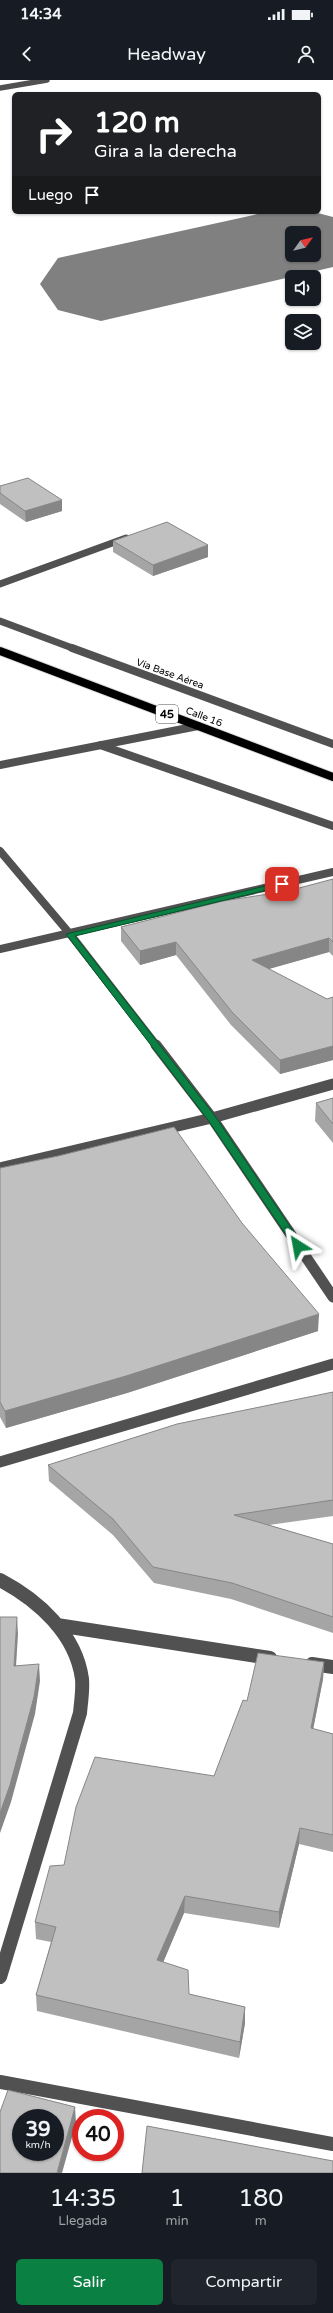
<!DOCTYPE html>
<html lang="es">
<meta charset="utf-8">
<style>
:root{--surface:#171b24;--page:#20242c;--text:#f1f3f6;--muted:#9ea1a6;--accent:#0b8043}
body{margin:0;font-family:"Varela Round",sans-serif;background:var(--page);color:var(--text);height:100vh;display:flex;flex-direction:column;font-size:15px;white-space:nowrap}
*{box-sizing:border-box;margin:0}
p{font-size:13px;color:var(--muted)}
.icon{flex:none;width:22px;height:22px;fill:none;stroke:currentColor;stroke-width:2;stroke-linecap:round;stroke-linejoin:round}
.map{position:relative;height:2093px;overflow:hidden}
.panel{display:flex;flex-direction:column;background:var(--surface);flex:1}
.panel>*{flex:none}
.banner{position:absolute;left:12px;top:12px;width:309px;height:122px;border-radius:6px;box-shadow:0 1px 3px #0004;background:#202124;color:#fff;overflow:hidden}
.needle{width:26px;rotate:56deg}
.controls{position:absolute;left:285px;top:146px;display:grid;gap:8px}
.controls a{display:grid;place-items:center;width:36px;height:36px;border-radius:6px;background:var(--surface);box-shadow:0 1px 3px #0004;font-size:20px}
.speed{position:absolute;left:12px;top:2029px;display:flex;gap:8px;font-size:20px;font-weight:700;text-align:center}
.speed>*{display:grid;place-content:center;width:52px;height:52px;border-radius:50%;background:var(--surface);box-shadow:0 1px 3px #0004;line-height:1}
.speed small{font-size:10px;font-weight:400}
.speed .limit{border:6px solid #d22;background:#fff;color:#111}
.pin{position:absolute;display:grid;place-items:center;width:34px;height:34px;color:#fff;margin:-17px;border-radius:8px;box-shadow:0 2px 6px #0006}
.me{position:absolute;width:44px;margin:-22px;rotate:326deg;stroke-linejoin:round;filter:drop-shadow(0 0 3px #0008)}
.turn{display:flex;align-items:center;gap:14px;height:84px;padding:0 16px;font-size:18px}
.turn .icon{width:52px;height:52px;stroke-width:2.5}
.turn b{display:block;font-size:28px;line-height:34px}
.then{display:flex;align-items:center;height:38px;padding:0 16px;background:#0003;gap:8px;font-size:15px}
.eta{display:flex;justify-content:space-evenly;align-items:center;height:68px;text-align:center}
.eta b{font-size:24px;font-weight:600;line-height:28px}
.cta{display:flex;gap:8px;margin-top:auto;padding:8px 16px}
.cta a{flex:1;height:46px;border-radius:6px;background:var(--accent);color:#fff;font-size:16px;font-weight:600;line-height:46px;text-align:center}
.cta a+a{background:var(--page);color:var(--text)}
.status{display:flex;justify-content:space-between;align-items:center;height:28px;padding:0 20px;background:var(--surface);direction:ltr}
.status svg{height:11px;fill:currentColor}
header{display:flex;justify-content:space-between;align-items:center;height:52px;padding:0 16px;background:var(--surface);font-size:18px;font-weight:600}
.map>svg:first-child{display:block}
</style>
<div class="status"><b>14:34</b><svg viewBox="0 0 49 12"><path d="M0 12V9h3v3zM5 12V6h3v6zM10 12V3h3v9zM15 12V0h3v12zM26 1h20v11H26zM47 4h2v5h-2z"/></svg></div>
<header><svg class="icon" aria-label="back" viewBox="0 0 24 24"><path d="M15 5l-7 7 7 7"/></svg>Headway<svg class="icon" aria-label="person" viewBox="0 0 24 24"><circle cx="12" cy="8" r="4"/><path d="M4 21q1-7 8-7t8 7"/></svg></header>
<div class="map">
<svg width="333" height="2093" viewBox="0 0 333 2093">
<rect width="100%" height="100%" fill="#fff"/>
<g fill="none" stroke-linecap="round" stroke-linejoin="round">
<path fill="#808080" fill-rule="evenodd" d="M267,132H314L333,137V187L101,241L58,230L40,204L58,178ZM292,153H314V175H292Z"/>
<g stroke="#dbdbdb" stroke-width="10">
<path id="major" d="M0,571L333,697"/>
</g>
<path stroke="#515151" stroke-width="5.5" d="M0,8L47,0"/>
<path stroke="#515151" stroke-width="7" d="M0,504L126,458
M0,541L75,569"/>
<path stroke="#515151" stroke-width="8" d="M72,568L333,664
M100,665L333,746
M0,685L198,646
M0,771L70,854L157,966
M0,869L333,792"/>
<path stroke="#515151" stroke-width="11" d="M156,965L212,1038L333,1217
M0,1088L212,1038L333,1004
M0,1382L333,1284"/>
<path stroke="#515151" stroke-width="14" d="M0,1500C38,1520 76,1554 82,1599C83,1610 81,1622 80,1633L0,1897
M57,1545L270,1578
M312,1584L333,1587
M0,2002L333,2064"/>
<use href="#major" stroke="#000" stroke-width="8"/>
</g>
<path fill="#a5a5a5" d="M0,406L62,420V431L26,442L0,424Z
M113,461L208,477L153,496L113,472Z
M333,799V876L329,872L268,889L327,919L333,917V980L280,994L231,945L176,875L140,885L121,861V847L288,811Z
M333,1018V1063L315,1041L316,1023Z
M0,1088L318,1251L127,1313L6,1348L0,1337Z
M333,1312V1436L269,1445L333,1464V1553L231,1519L154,1503L113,1455L49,1401L48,1385Z
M324,1582L323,1599L313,1649L333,1654V1772L299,1764L279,1848L184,1833L163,1882L189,1914L245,1927V1943L239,1978L37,1931L36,1915L51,1862L36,1859L35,1842L64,1785L214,1696L247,1621Z"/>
<path fill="#868686" d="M62,420V431L26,442L25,431Z
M208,465V477L153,496V485Z
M329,858V872L251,894L252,880Z
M176,862V875L140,885V871Z
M333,966V980L280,994V980Z
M319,1234L318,1251L127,1313L6,1348L5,1331Z
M17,1537L18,1554L15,1603L14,1586Z
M324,1582L323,1599L310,1665L311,1648Z
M39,1584L40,1601L35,1634L11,1722L0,1753V1733Z
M300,1748L299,1764L279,1848V1832Z
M185,1816L184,1833L157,1897V1880Z
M245,1927V1943L239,1978L240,1962Z
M75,2027L76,2043L62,2093H57Z"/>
<path fill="#c0c0c0" stroke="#868686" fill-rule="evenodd" d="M28,398L62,420L25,431L0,413V406Z
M167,442L208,465L153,485L113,461Z
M333,799V862L329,858L252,880L327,919L333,917V966L280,980L232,932L176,862L140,871L121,847L223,821L288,811Z
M333,1018V1044L316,1023Z
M174,1047L242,1143L319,1234L126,1296L5,1331L0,1322V1088L58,1076Z
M333,1312V1420L234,1435L333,1464V1537L232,1503L153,1487L113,1439L48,1385L177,1344Z
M0,1537H17L14,1586L39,1584L34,1617L10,1705L0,1733Z
M258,1573L324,1582L311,1648L333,1654V1755L300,1748L279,1832L185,1816L157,1880L188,1890L189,1914L245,1927L240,1962L36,1915L56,1847L35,1842L50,1786L64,1785L76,1727L95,1677L214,1696L243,1620L247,1621Z
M8,2010L75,2027L57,2093H0V2032ZM21,2038H55V2072H21Z
M147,2046L333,2081V2093H142Z"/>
<path fill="#0b8043" stroke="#07532c" d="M282,802L286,804L284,806L75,856L215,1036L302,1164L303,1166L298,1169L295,1168L208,1040L66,854Z"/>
<g text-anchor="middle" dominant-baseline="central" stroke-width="3.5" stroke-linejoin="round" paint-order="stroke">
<g font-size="10" fill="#000" stroke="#fff">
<text transform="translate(170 594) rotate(20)">Vía Base Aérea</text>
<text transform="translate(204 637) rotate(21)">Calle 16</text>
</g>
<rect fill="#fff" stroke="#4c4c4c" stroke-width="1" x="156" y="625" width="22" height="18" rx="3"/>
<g font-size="11" font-weight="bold" fill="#000">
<text x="167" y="634">45</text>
</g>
</g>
</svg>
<div class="controls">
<a><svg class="needle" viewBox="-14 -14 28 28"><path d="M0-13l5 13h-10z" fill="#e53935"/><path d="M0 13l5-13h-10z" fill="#9ea1a6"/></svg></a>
<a><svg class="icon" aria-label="sound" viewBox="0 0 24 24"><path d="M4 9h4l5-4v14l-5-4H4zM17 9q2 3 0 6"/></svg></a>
<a><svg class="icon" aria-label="layers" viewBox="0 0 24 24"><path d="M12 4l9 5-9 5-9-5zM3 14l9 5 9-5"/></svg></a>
</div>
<div class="speed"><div>39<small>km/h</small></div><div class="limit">40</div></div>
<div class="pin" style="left:282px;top:804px;background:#d93025"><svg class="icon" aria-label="arrive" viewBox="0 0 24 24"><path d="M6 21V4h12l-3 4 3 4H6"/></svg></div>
<svg class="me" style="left:298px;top:1166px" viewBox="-20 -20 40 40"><path d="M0-17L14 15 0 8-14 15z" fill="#0b8043" stroke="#fff" stroke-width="4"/></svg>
<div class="banner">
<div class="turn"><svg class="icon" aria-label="right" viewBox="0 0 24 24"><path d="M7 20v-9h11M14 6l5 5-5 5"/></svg><div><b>120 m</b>Gira a la derecha</div></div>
<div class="then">Luego<svg class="icon" aria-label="arrive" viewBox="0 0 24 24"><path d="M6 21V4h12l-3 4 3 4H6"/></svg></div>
</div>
</div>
<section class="panel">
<div class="eta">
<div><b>14:35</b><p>Llegada</p></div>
<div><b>1</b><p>min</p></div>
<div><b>180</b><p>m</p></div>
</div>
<div class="cta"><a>Salir</a><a>Compartir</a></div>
</section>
